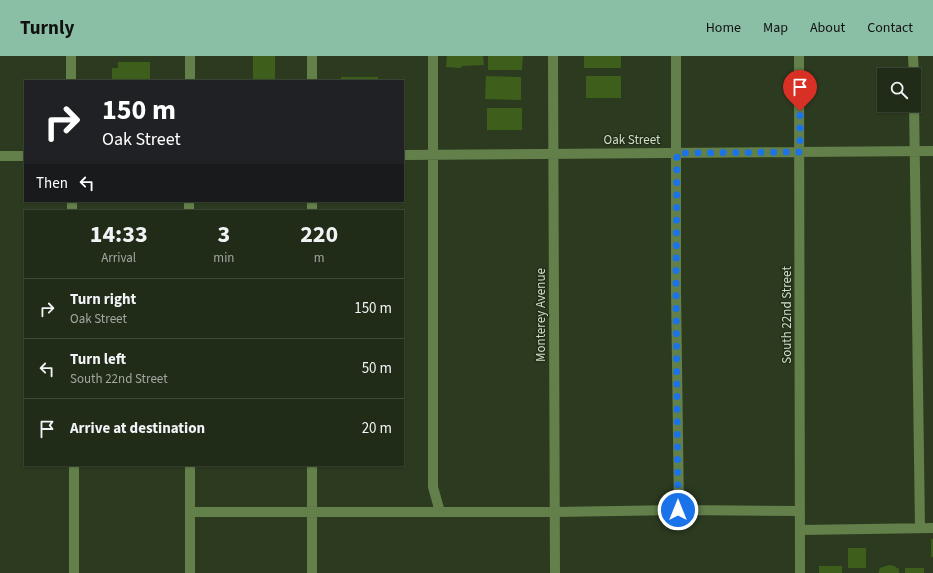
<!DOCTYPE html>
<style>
:root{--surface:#212c18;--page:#2d3825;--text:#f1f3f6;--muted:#a2a7a2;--line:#3e4837;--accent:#8abfa5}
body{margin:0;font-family:"Source Sans 3",sans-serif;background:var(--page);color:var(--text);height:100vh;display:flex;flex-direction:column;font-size:15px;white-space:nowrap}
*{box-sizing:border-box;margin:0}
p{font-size:13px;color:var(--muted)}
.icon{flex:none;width:22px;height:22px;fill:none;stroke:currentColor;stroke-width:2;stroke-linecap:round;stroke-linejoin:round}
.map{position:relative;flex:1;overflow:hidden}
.panel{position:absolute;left:24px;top:154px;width:380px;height:256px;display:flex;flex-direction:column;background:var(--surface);border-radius:0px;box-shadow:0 1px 3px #0004,0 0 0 1px var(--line)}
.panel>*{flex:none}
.hud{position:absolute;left:24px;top:24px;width:380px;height:122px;border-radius:0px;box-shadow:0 1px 3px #0004,0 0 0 1px var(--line);background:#202124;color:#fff;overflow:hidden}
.controls{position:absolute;left:877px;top:12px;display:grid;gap:8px}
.controls a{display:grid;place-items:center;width:44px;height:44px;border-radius:0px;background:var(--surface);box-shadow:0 1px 3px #0004,0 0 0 1px var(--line);font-size:20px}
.pin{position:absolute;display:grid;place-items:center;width:34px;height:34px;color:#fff;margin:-41px -17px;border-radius:50% 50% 50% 0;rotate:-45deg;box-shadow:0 0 4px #0007}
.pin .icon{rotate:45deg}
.me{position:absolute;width:44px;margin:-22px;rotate:0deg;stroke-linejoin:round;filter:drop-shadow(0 0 3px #0008)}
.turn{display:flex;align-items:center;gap:14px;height:84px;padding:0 12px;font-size:18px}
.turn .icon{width:52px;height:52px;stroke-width:2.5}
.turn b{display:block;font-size:28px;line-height:34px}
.then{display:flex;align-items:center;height:38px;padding:0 12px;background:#0003;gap:8px;font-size:15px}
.eta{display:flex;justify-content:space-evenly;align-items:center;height:68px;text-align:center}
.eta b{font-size:24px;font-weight:700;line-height:28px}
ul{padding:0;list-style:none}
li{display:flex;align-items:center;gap:12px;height:60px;padding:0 12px;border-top:1px solid var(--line)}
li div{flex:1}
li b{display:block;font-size:15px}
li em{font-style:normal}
header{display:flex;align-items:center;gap:24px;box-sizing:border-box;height:56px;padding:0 20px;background:var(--accent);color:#111}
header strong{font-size:19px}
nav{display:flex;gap:22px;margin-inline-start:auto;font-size:14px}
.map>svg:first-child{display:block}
</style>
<header>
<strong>Turnly</strong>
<nav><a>Home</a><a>Map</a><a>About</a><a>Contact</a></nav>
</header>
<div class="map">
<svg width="933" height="517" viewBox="0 0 933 517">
<rect width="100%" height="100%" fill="#2c3a20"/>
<path fill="#3d5f1b" d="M253,0H275V25H253Z
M447,0H483L484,9L462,10L461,12L446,11Z
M488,0H523L522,14H488Z
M584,0H621V12H584Z
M118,6H150V25H112V12H118Z
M486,20L521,21V44L485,43Z
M586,20H621V42H586Z
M341,21H378V25H341Z
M487,52H522V74H487Z
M931,483H933V501H931Z
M848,492H866V512H848Z
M889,509L894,510L899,513V517H879V514L880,512Z
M819,510H842V517H819Z
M905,512H924V517H905Z"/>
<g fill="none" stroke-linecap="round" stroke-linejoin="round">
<path stroke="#63804b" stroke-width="10" d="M71,0V25
M312,0V25
M433,0V431L440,456
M553,0L555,517
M676,0V235L679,454
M799,0L800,517
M913,0L914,19
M190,25V0
M914,46L920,472
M403,99L933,95
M0,100H25
M72,145V155
M189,145V155
M312,155V145
M74,409V517
M190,409V517
M312,409V517
M190,456H555L679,454L800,455
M800,474L933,472"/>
</g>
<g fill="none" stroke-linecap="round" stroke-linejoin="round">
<path stroke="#1a73e8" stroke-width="7" stroke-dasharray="0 12.6" d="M678,454L676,235L677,97L800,96V55"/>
</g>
<g text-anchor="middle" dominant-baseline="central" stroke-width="3" stroke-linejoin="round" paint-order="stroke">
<g font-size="13" fill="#d1dbcb" stroke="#223017">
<text x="632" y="84">Oak Street</text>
<text transform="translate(541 259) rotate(-90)">Monterey Avenue</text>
<text transform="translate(787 259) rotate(-90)">South 22nd Street</text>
</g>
</g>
</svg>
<div class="controls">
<a><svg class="icon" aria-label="search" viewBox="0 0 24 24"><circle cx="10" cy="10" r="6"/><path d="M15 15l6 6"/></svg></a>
</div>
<div class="pin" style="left:800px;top:55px;background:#d93025"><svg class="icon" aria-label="arrive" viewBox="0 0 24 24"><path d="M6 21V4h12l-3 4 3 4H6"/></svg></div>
<svg class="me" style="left:678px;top:454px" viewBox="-20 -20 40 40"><circle r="17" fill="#1a73e8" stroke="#fff" stroke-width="3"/><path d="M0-11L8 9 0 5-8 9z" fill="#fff"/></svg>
<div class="hud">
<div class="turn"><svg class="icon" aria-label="right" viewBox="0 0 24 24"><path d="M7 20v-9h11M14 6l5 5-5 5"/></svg><div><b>150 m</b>Oak Street</div></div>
<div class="then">Then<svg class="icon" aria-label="left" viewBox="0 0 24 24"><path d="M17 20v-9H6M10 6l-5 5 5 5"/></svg></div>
</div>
<section class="panel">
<div class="eta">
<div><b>14:33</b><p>Arrival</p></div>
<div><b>3</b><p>min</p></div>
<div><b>220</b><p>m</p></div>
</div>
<ul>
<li><svg class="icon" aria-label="right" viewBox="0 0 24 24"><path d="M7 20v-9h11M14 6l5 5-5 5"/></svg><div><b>Turn right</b><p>Oak Street</p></div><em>150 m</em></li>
<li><svg class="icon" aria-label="left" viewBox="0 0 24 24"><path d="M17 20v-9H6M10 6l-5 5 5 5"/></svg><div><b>Turn left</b><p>South 22nd Street</p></div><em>50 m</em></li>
<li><svg class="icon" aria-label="arrive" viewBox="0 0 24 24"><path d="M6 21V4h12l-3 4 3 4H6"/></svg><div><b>Arrive at destination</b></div><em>20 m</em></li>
</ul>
</section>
</div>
